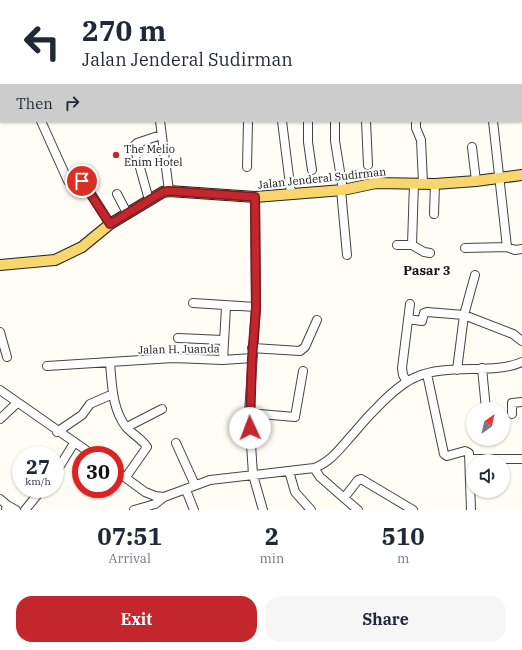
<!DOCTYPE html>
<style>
:root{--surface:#fff;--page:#f6f6f7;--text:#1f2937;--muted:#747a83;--accent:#c4262e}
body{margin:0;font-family:"IBM Plex Serif",serif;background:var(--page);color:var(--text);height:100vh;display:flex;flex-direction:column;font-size:15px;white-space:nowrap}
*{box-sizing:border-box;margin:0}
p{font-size:13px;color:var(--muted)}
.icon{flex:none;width:22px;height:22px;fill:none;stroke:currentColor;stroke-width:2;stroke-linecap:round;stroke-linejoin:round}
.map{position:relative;height:510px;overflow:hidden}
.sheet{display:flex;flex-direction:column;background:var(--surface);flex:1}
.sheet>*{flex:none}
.hud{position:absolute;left:0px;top:0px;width:522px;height:122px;box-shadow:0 1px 3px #0004;background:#fff;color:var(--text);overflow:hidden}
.needle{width:26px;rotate:33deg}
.fabs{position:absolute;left:466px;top:402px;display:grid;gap:8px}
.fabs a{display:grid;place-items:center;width:44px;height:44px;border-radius:50%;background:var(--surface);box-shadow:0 1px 3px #0004;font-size:20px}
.speed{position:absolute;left:12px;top:446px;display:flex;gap:8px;font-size:20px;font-weight:700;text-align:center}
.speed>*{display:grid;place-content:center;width:52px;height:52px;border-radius:50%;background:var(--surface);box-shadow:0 1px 3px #0004;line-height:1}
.speed small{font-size:10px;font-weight:400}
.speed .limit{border:6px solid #d22;background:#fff;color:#111}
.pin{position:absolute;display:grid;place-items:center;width:34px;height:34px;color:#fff;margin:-17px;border:2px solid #fff;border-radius:50%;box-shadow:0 1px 4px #0007}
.me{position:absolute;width:44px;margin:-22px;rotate:358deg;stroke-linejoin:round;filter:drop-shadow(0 0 3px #0008)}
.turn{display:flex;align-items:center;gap:14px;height:84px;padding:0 16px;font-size:18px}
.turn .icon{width:52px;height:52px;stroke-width:2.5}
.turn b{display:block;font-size:28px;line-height:34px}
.then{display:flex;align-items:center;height:38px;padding:0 16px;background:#0003;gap:8px;font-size:15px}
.eta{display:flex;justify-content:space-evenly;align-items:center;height:68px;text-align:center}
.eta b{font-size:24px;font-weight:700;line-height:28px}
.primary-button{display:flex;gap:8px;margin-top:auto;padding:8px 16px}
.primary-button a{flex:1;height:46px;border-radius:16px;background:var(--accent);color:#fff;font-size:16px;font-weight:700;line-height:46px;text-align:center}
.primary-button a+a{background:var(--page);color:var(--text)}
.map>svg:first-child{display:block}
</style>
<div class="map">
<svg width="522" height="510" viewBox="0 0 522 510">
<rect width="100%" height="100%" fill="#fffdf5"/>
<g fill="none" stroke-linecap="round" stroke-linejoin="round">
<g stroke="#444" stroke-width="10">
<path id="minor" d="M146,0L147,1
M504,0L505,1
M444,1V0
M521,16L522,15
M521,42L522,45
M0,58H1
M0,74L1,73
M0,105H1
M41,121L68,181L71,183L79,180L83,181L110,224
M160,121L169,191
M282,121L291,193
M308,121V142L312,170
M335,121V141L343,190
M366,121L368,165
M416,121V128L421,140L423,183
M493,121L507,247
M472,147L476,181
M247,167L248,121
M341,190L347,255
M117,194L127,213
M255,197L256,307L249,413L253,475L263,510
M149,200L134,146L137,143L161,135
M434,214L435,184
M397,245H412L414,183
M412,245L424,252L430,253
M465,248L507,247L515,250L522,249
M193,303L256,307
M408,319L422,321L424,313L427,312L464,315L513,334L522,341
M0,332L7,357
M178,338L223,340
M252,348L300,351L305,347L317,320
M223,360L226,307
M110,363C112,384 112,409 126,427C132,434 142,439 147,447L126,477
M47,366L173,358L223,360L252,358
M482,368L486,409
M457,370L464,315L475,275
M427,374L444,454L447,456L465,451L469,453L471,510
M407,382L403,375L402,368L410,304
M0,390L93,455
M249,413L295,417L303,371
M512,414V403L522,402
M0,419L17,403
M127,427L162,409
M57,432L82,415L90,404L113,394
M176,443L195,485
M470,459H522
M314,468L320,477L344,498L358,480L361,479L413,510
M115,470L145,492L155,496L164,497L210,480L314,468C331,462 341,447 353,434C367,417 396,385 416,377C447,363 494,375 522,362
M289,471L295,492L311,510
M55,474L74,443
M186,490L194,510
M344,498L358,510
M0,499L7,505L6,510
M7,505L16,510
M25,510L42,489
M134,510L155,504L164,497"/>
</g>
<g stroke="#222" stroke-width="12">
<path id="major" d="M0,265L55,260L82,247L110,224L163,192L169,191L255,197L343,190L376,183L435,184L476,181L522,175"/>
</g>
<use href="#minor" stroke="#fff" stroke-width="8"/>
<use href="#major" stroke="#f9d66b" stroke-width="10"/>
<path stroke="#c4262e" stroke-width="1.5" d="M521,55H522
M0,69H1"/>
</g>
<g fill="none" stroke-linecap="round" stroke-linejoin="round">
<g stroke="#7f191e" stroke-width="10">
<path id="route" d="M82,181L110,224L163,192L169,191L255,197L256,308L252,358L250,428"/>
</g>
<use href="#route" stroke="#c4262e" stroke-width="7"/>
</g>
<circle fill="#c4262e" stroke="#fff" stroke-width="1.5" cx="116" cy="155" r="4"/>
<g text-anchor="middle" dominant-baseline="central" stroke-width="4" stroke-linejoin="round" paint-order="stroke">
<g font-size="11" fill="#111" stroke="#fff" text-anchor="start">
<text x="124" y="149">The Melio<tspan x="124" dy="13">Enim Hotel</tspan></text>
</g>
<g font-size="11" fill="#111" stroke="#fff">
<text transform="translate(322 178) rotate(-6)">Jalan Jenderal Sudirman</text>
<text transform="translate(179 349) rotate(-1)">Jalan H. Juanda</text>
</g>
<g font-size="13" font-weight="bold" fill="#111" stroke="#fff">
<text x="427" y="270">Pasar 3</text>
</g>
</g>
</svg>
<div class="fabs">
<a><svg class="needle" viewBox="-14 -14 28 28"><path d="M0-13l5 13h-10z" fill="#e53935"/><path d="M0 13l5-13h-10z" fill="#747a83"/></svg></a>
<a><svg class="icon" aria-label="sound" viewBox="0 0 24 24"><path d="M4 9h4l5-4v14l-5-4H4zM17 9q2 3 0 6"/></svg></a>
</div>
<div class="speed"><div>27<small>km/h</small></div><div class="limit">30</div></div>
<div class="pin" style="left:82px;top:181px;background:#d93025"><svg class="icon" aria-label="arrive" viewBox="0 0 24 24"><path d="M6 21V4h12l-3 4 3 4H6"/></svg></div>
<svg class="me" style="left:250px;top:428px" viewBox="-20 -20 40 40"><circle r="19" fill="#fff"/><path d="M0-13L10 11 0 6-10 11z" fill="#c4262e"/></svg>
<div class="hud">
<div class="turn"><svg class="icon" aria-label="left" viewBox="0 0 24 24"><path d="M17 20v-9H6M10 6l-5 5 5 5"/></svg><div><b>270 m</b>Jalan Jenderal Sudirman</div></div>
<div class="then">Then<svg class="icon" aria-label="right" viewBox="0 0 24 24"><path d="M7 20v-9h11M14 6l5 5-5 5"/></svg></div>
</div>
</div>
<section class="sheet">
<div class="eta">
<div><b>07:51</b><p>Arrival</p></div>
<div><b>2</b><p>min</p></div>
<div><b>510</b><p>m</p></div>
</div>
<div class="primary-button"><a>Exit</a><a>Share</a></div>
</section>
